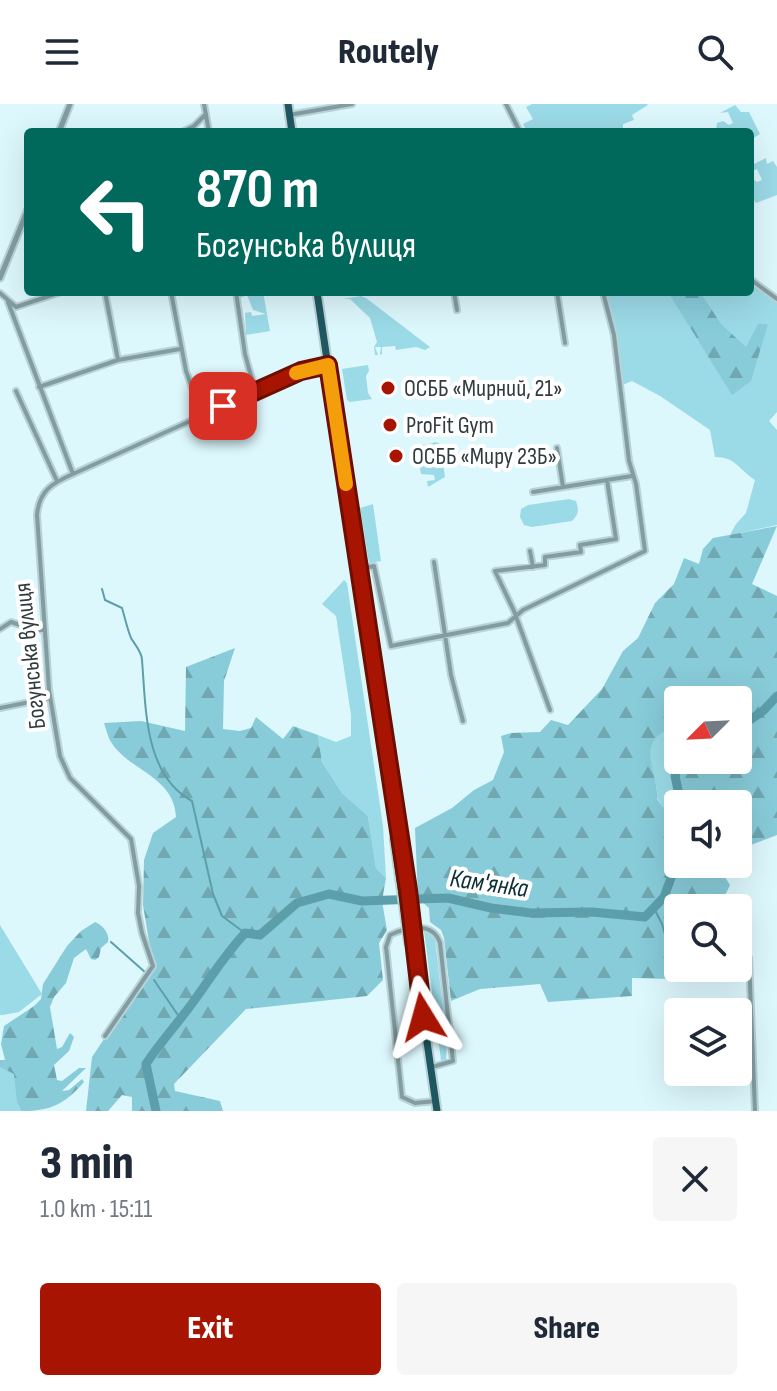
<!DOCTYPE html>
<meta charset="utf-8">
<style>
:root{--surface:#fff;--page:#f6f6f7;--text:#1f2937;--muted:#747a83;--accent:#a71502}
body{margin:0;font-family:"Sofia Sans Condensed",sans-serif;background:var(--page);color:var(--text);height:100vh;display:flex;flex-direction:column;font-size:30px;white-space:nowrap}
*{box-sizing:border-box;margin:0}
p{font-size:26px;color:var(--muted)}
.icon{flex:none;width:44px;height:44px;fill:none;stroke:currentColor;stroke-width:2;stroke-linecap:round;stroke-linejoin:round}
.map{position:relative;height:1007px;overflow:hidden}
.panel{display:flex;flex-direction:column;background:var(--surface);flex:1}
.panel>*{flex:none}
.hud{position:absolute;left:24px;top:24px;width:730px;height:168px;border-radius:8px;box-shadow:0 8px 32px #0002;background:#00695c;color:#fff;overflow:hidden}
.needle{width:52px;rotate:246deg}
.fabs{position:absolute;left:664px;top:582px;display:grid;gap:16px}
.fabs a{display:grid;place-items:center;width:88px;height:88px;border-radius:8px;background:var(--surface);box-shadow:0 8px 32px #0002;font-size:40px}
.pin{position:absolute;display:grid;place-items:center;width:68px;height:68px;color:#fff;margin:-34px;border-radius:16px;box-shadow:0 4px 12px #0006}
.me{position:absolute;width:88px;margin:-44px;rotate:352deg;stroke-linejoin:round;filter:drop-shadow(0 0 6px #0008)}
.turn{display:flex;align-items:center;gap:28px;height:168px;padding:0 40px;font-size:36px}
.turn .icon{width:104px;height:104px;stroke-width:2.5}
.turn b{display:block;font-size:56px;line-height:68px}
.round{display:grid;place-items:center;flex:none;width:84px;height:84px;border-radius:8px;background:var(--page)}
.head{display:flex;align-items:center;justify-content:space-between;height:136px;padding:0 40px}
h1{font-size:48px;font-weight:800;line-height:60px}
.cta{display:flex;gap:16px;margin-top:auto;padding:16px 40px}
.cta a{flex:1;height:92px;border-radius:8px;background:var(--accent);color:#fff;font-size:32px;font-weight:800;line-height:92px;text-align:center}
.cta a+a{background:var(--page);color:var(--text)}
header{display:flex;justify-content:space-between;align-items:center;height:104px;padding:0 40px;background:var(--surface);font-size:36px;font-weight:800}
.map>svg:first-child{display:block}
</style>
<header><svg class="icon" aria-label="menu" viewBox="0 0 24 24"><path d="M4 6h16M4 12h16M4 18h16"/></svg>Routely<svg class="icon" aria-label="search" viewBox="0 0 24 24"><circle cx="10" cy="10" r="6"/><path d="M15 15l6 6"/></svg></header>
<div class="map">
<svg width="777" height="1007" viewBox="0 0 777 1007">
<defs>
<pattern id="forest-firs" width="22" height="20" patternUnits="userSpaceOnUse" patternTransform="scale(2)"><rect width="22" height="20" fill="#88ccd9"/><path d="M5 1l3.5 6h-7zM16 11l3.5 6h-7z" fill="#70a7b1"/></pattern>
</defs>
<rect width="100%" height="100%" fill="#ddf8fd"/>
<path fill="#9bdae7" d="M532,0H647L648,1L632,11L634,16L623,20V25L617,28H527L523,20L533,15L526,3Z
M735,1L741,8H749L760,30L750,36V28H716L717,19L723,17L729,21L733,19L728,8L720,9Z
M766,54L767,60L773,57L777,63V91L756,99L750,91V73L757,78L762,76L757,65L750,68V62Z
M750,175L777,195V308L769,317L777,326V421L730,431L736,420L746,409L755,376C738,365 736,353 715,353L710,326L660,292L632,277L620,282L614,231L603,188H750Z
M239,188H263L270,227L246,231L245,209L251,208L252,212L266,210L253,206L247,191L240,194Z
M361,192L366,194L430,243L425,246L416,243L396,246L395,242L382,243V250L380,251L381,243H375L378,251H375L374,243L377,238L370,214L350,195H342Z
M368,261L369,267L366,272L368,289L372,295L350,298L347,296L342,265Z
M436,338L440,340L445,373L428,383L427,377L435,376L434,371L421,370L417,343Z
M569,395L576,397C579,406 579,410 572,417L532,423L524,421L520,413L521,405L528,401Z
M373,400L381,457L369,459L360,404Z
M344,476L347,479L383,722L386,774L376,764L368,712L342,689L322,658L318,631L336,638L351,632V611L336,512L322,500Z
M678,622L679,656L675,672L681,700L663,703L657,694C659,666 630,636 678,622Z
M0,821L42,890L19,908L3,911H0Z
M424,827L433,830L435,835L447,937L446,957L441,956Z
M0,961L15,966L31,1007H0Z"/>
<path fill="url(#forest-firs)" d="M668,188H700L721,220L746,243L758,220H768L751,277L732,291Z
M777,422L752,480L777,492V731L738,746V700H679L675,672L679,656H738V596H678V622C631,636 659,666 657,695L663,703L678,700V760H725L721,767L730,781L719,804H678V864H694L686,865L671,875L632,874V892L548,898L540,880L480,885L451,897L444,834L441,826L430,818L429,804L418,794L415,724L452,704L474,686L493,676L504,648L501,632L511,629L540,628L551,616L568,621L602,585L623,547L638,534L655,499L674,480L684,454L699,460L703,445L713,434Z
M235,544L224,577L223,625L240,627L251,624L256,613L283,635L293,622L318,631L322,658L342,689L368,712L376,764L386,774L382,797L387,826L379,839L383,876L367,892L246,905L174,980L175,987L220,997L223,1007H132V993L122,991L108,1007H86L92,953L153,862L143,801L144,756L153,729L176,713C174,672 129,667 111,638C108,633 106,625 104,619L141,617L185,627L186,563Z
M95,818C103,821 110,830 108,838L101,844L99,853L95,856L91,855L86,845L74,854L66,879L54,893L50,903L57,945L62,943L70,929L74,933L69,947L54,961L57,976L62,977L79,964H86L62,987L69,986L82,975L84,978C65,1000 51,1007 22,1007L17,998L14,970L0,963V956H5L1,940L4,922L34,902L41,895L43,880L67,842L81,827Z"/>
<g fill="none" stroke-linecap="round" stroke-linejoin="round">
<path stroke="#5c9fab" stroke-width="2" d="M102,485L105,496L122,504C125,514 127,524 131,534C135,541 142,548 142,556C146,604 144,671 192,697L213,790L222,812L245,829
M654,804L662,820L670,847
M111,838L146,869
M154,876L180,914"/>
<path stroke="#5c9fab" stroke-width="9" d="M738,624L763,607L777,592
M679,656L675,672L681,700
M156,1007L146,960C161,937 180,917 196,894C214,869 224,852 245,829L260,831L297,799L329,790L362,797L448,794L491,804L531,809L592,808L645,813L664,793L678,755"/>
<g stroke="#bbd2d7" stroke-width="8">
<path id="minor" d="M204,0L209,28
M506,0L520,28
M289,11L352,0
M182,28L194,22L206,10
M750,175L777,195
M105,188L118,256
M171,188L186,267L202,311
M236,188L245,250L255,287
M454,188L457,206
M557,188L565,239
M0,189L16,203L61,188
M8,198L73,370
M39,283L118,256L180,245
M16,287L57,377
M557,344L563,383
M533,388L607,376
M530,447L533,463
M434,458L451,571L463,617
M374,462L391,542L508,519L523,506L645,447L636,380L629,357L614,231L603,188
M359,465L374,462
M0,525L11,518L35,526H44
M0,604L50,594
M550,606L514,507L495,467L545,461V453L581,448L580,441L616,435L607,376L632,372
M749,854L755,1007
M105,932L153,862L142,829L138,809L139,782L131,735L70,674L60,652L49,586L37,411C39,387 52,379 73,370L301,267L328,261
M432,963L453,957L440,839C433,817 407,823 390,831L386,843L402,993L415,999L436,997"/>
</g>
<g stroke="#bbd2d7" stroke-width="9">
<path id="tertiary" d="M59,28L70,0
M0,174L28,105"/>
</g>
<g stroke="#bbd2d7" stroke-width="11">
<path id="primary" d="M288,0L292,28
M317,188L393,703L400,732
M416,840V862L437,1007"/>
</g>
<use href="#minor" stroke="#819da2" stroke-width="4"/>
<use href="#tertiary" stroke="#819da2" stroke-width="5"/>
<use href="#primary" stroke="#1e5760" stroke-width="7"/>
<g stroke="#bbd2d7" stroke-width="11" stroke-linecap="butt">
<path id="primary-bridge" d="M400,732L416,840
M394,733L409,841"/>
</g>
<use href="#primary-bridge" stroke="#1e5760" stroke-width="7"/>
</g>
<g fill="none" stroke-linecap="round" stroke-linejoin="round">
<g stroke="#6d0e01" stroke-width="20">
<path id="route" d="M223,302L301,267L328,261L408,786L423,913"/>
</g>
<use href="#route" stroke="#a71502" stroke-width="14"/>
<path stroke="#f59e0b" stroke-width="14" d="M296,269L328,261L346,380"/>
</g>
<g fill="#a71502" stroke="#fff" stroke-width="3">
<circle cx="388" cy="284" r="8"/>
<circle cx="390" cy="321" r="8"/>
<circle cx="396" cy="352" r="8"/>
</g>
<g text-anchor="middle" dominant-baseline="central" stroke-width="8" stroke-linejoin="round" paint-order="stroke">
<g font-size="24" fill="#313b3d" stroke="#fff" text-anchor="start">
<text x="404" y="284">ОСББ «Мирний, 21»</text>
<text x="406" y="321">ProFit Gym</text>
<text x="412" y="352">ОСББ «Миру 23Б»</text>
</g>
<g font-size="24" fill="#313b3d" stroke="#fff">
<text transform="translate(30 552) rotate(-96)">Богунська вулиця</text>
</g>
<g font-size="26" font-style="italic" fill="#0d2f35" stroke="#fff">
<text transform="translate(489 780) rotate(8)">Кам'янка</text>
</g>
</g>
</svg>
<div class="fabs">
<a><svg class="needle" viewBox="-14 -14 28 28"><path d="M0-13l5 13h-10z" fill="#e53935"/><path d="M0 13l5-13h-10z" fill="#747a83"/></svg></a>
<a><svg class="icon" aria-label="sound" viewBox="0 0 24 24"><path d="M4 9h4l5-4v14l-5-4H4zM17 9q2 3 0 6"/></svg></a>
<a><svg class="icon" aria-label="search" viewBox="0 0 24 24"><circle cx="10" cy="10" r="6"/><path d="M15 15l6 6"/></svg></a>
<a><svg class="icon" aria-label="layers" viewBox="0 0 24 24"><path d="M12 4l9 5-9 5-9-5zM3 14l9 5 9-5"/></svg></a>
</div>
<div class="pin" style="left:223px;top:302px;background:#d93025"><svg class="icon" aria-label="arrive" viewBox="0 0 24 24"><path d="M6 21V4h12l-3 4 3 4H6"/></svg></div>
<svg class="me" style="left:423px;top:913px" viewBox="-20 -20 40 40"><path d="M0-17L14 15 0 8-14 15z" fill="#a71502" stroke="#fff" stroke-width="4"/></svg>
<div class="hud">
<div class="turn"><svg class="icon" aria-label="left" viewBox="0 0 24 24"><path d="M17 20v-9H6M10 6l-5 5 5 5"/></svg><div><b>870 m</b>Богунська вулиця</div></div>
</div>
</div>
<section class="panel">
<div class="head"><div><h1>3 min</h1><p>1.0 km · 15:11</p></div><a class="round"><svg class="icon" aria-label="close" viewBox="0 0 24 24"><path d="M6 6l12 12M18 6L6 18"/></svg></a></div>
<div class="cta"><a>Exit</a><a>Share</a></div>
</section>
